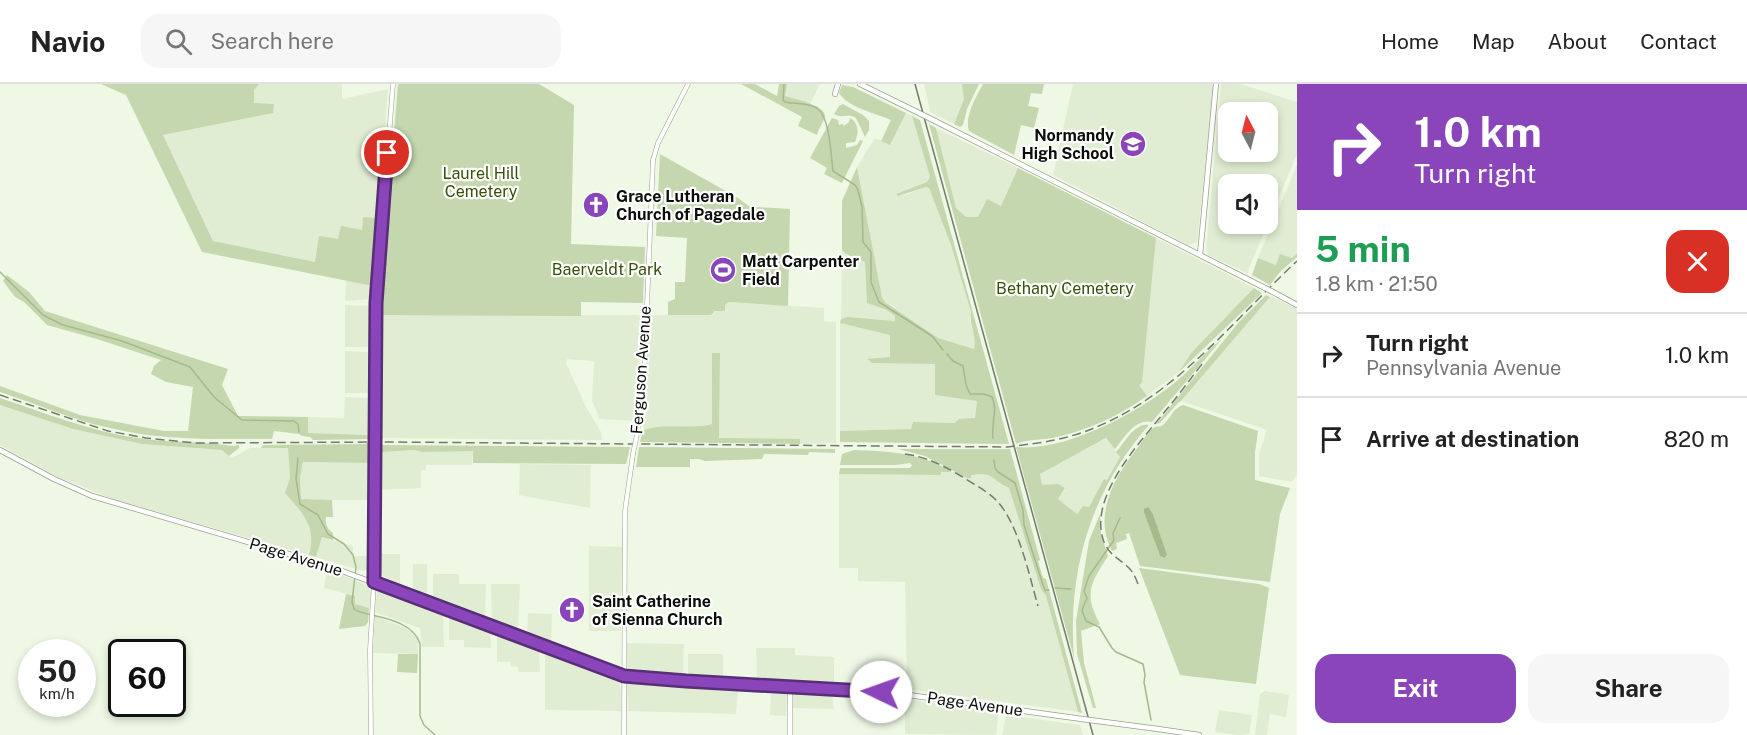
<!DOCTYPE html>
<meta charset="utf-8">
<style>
:root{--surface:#fff;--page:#f6f6f6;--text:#222;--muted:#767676;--line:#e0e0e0;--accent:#8945b9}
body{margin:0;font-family:"Public Sans",sans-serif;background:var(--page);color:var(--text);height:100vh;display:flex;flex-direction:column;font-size:22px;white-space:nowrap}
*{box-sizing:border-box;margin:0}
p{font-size:20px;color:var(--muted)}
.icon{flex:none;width:33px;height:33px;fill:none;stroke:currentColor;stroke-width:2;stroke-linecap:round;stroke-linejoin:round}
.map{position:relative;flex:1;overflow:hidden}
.panel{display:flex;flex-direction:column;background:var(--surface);width:450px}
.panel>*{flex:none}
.guide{background:#8945b9;color:#fff;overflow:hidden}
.needle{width:39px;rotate:353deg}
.buttons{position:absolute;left:1218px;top:18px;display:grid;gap:12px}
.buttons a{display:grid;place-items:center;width:60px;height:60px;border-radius:12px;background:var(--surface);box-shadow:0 3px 9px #0003;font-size:30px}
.speed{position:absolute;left:18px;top:555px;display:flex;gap:12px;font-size:30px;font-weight:700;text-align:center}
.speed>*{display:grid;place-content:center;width:78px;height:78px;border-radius:50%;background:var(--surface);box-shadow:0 3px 9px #0003;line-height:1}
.speed small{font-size:15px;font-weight:400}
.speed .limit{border:3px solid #111;border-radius:9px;background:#fff;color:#111}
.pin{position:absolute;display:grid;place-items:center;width:51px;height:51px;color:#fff;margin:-26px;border:3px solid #fff;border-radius:50%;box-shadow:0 2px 6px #0007}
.me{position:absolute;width:66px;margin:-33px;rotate:273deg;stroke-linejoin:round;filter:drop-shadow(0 0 4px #0008)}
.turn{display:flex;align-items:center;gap:21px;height:126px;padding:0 18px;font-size:27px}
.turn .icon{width:78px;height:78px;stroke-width:2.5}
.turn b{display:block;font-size:42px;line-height:51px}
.round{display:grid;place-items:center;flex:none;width:63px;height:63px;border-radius:18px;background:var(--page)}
.head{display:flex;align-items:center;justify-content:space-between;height:102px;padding:0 18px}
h1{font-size:36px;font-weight:700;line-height:45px;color:#1e9e55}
.button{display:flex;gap:12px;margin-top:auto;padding:12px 18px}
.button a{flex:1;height:69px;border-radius:18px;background:var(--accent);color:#fff;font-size:24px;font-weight:700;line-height:69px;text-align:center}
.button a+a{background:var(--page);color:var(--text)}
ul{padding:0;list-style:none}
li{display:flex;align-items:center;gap:18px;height:84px;padding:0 18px;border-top:2px solid var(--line)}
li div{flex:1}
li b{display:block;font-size:22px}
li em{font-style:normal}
header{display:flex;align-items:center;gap:36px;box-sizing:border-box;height:84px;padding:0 30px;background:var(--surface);border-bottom:2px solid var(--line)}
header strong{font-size:28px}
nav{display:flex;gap:33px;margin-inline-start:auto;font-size:21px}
.search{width:420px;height:54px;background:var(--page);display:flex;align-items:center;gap:15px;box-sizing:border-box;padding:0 21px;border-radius:18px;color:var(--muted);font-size:22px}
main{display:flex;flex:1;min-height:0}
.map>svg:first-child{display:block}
</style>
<header>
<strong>Navio</strong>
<div class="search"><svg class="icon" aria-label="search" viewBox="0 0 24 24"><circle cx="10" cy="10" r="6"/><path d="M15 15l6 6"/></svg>Search here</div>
<nav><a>Home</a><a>Map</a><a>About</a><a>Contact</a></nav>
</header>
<main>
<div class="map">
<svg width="1297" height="651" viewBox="0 0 1297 651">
<rect width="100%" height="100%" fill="#eef8e4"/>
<path fill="#e0edd3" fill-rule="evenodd" d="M259,0H342V15L388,5L378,134L363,133L362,146L338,155L316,178L213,157L163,51L273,29L254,20V6Z
M787,0H820L810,20L785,12Z
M924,0H962L964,15L954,40L930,28Z
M1073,0H1214L1197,158L1188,161L1053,91Z
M1221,0H1241L1297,18V70L1247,189L1208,171L1206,165ZM1268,28V68H1228V28ZM1228,100H1268V140H1228Z
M906,29L912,32L930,93L927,98L896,110L905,111L926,103L929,104L951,161L971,228L970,234L975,260L974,265L938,254L885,217L882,213L857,83L875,54L890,61Z
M936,44L1018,84L1001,122L987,116L978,133H966L956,124Z
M1297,81V170L1292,174L1276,181L1258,174Z
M1156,154L1254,204L1191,269L1179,288L1147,312L1139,301L1142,299Z
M842,166L846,170L865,178L867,219L887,226L895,232V237L844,234L841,235Z
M346,196L373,202L372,215L345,217Z
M1271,212L1297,225V390L1292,398L1259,392V370L1267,346L1181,317Z
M729,218L824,224V237L836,238V359L800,360L799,355H719L720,269L712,340L685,344L653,343L643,346L649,231H711Z
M345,221L371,222L370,263H345Z
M381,231H642L635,337L600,335L592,317L594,277L567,275L566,279L586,323L601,348L602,356L379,354Z
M840,239L891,251V273L867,276L872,279L935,280V310L977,317L975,335H959L956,339L913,338L912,345L840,347Z
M345,267L371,268L369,309H345Z
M345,313L370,314L371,351L307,349L308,333L344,334Z
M0,321L73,345L142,360L222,366L232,374L250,364H288L290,394L286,409L309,438L313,457L309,471L116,416L58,393L0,361Z
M1107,354L1120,373L1107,396L1104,395L1089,423L1077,430L1058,415L1065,405L1058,400L1042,402L1040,390Z
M415,366L422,368L439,367H473L472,381H426V386H421V404L380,406V368Z
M303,378L371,379L369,416H301L300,393Z
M520,380L591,381L590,424L519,411Z
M941,388H957L967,394L970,391L987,390L994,393L999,400L1009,404L1041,505L1046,512L1078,628L907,605L905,498L858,497V484H839V390L941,391Z
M322,453L353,462V472H370L369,486L362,487L316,473Z
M589,462L622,463L621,547H589Z
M380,470H400V500L383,492L380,485Z
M413,480H427V510L413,506Z
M330,486L369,502L371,508L369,524L355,520V512L324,504L327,488Z
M433,490H459V500H486L485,533L433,513Z
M491,500H520L518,547L492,536Z
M380,506L443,531L444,563H422L420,544L375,528L377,508Z
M528,529L552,530L551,559L527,551Z
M375,532L410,546L417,554L418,570L373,569Z
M451,533L490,548L491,564L464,563V556H449V534Z
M499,551L539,567L540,588H518V583L511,582V578H497V552Z
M627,559L684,560L683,591L629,587L627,581Z
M756,564H795V571L834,573V598L831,600L757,596Z
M547,568L618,596L621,606V627L545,626V571Z
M688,570H723V594L688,591Z
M631,597L684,600L695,603V604L738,607L736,630L628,627L627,601Z
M1265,607L1289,611L1286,633L1270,630L1267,651H1255L1260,610Z
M771,609L787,610L786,632L770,631Z
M793,609L832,611L834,625L793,624Z
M905,615L993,627L998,633L996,651L905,650Z
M1219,626L1252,631L1249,650L1238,651L1215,648Z
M1006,631L1080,641L1083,651H1002Z"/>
<path fill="#c4d7ae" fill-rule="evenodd" d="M101,0H259L254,6V19L274,20L273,29L163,51L213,157L315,178L319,152L338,155L341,142L362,146L363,133L378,134L373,202L202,168L126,11Z
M398,0H539L574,21L571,160L645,163L643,219L581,218V232L381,231L382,192Z
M741,0H755L777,12L779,0H787L785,12C794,15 825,21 825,32C824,37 818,46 817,51L798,42L802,33Z
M962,0H979L967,25L963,41L960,43L954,40L964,15Z
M983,0H1044L1042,10L1031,9L1028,22L1039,24L1034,44L1021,41L1014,71L969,47C964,33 976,13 983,0Z
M842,1L853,3L906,29L890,61L881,57L891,36C874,28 850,25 839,9Z
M843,20L863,31L869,37V46L865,53L856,34C848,29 842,35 834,30L839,22Z
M912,32L920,36L1009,360L840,358V347L911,345L913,338L955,339L959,335L975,334L977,317L935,311V280L872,279L867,275L890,273V251L840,239L841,235L847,233L895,237V232L887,226L867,219L865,178L846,170L842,166V117L857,83L882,213L885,218L938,254L974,265C977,253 969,241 971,228L951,161L929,104L926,103L898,112L896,110L927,98L930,93Z
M832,34L838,36L839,41L843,40L844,42L849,38L850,34C859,39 859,49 855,58L846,59V64L857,61L860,56L863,57L842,99L824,90L827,84L810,74Z
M929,40L936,44L956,124L966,133H978L987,115L1001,122L1018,84L1156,154L1142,299L1139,301L1147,312C1120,331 1089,346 1057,353C1045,356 1025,355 1016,360Z
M660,70L738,114L754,126L756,123L790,125L788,222L729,218L725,221V227H715L711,231H668V218L675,215V198H685L687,154L656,152Z
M1280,170L1292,174L1297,170V173L1280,188L1270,201L1252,191L1258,174L1276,181Z
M7,191L29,208L45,227L228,285L222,301L238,332L308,333V349L371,351V355L313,356L310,353L302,352L299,350L274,347L272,355C218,355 163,357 110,344C72,336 37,320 0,308V302L80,331L164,347H188L193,303L166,298L151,290L154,282L161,276L97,255L47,241L24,218L15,213L3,197Z
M1254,204L1262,209L1179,288L1191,269Z
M1266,211L1270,213L1181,317L1178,319L1160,339L1156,340L1239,238Z
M1222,255L1152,338C1135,334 1124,354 1115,365L1106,354L1040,390L1042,401L1058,400L1065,404L1058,415L1077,430L1083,422L1089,423L1104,395L1107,396L1120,373L1116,368C1125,358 1135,338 1149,341C1091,407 1067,486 1074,574L1016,363C1066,368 1140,328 1178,296C1193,283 1206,267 1222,255Z
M712,269H720L719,354L800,355V360L640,358L643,346C665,338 689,346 712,340Z
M0,314C45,329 90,347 137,354C169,359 202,357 233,362L239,361V364L229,372L222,366L142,360L73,345L0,321Z
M1183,321L1258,347L1255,369V396L1290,404L1280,430L1270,498L1140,482L1129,449L1126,450L1127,455L1116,459L1117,465L1112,467C1092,430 1116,390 1140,361C1143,356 1149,345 1155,343C1158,342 1161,343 1163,341C1171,334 1173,324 1183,321ZM1145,428L1153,430L1167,473L1159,470Z
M367,359H371V379L303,378L300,393L301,415L332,416L333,433H326C325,440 327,445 333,449V456L322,453L316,473L309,471C317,442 303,430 285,409L290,394L288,364H261L263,361L365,360Z
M380,361L630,363L626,380L473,379V367L422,368L415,366L381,368Z
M639,363L835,365V369L809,368L808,371L764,370L762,375L705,377L699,375H690V383H636Z
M898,365H1010L1040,476L1038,477L1043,494L1046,495L1082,629L1078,628L1046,512L1041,505L1009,404C989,395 996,388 971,391V394H967L925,372Z
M854,366C888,367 923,369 952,388H941V391L839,390L840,384H910L912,381L910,379L896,381H840L842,370Z
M1100,430L1101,450L1108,472C1091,499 1083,509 1100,540L1081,547L1084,579L1096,624H1093L1077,570L1076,537L1089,457Z
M1139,484L1259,500L1269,504L1256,600L1180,591Z
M346,510L355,512V520L369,524L368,538L365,542L339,545Z
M398,570H418L417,589L397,588Z"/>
<path fill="#a4ba8b" d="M1148,423L1153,430L1167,471L1165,474L1160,472L1144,428V425Z"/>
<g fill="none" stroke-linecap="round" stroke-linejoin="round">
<path stroke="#a4ba8b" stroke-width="1.5" d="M784,0L783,16L785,18C795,20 808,19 817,24C830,33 831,72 833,87L855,101L858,106L862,123L863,158L871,168V198L879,218L932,252L943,266
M0,188L43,231L63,241L122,257L190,283L214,313L242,336L294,337L298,340L299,348
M947,270L953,277L963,282L966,301L970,310H984L992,313C998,327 991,339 993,354
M298,374L296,395L300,420L318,431L328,450L344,460L353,471L356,483L352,518L354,525C360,529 365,529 372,531C390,535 415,541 420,560V632L424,641L435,651
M994,376L995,384L998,388L1015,399L1023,426L1024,441L1043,501L1045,506H1049
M1120,434L1113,449L1114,456L1089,492L1084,507L1087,514L1082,526L1086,537L1099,543L1112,564L1116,568L1143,580L1145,591L1144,598L1151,636
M1055,504L1071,505"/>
<g stroke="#98a18e" stroke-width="5">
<path id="secondary" d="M637,350L644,293L653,76L658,59L688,0
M790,603V651
M371,651L370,566L374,498L376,219L393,0
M624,651L625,427L633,370"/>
</g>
<g stroke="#98a18e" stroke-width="6">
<path id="primary" d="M860,0L921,30
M835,10L838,0
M935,37L1265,204
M1200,171L1216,0
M1271,207L1297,221
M0,366L54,395L92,412L326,481L617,590L653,595L894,609L1082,635
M1158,645L1199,651"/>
</g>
<use href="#secondary" stroke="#fff" stroke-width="4"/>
<use href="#primary" stroke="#fff" stroke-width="4.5"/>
<path stroke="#747a6e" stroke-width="1.5" d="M915,0L1093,651"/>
<path stroke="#747a6e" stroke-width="1.5" stroke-dasharray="9 4.5" stroke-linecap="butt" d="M0,311L108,347L146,354L195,359L388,358L1008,363C1029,360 1051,358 1071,352C1167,324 1227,242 1297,177
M905,370C927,373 942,381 961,392C972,399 985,406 995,415C1018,437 1029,491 1038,522
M1138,500C1136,495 1134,489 1129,484C1120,475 1109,471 1104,458C1087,413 1140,359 1166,326C1179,311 1190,295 1203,279"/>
<g stroke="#98a18e" stroke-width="5" stroke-linecap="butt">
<path id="secondary-bridge" d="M633,370L637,350"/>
</g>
<g stroke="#98a18e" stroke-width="6" stroke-linecap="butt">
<path id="primary-bridge" d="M921,30L935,37
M1265,204L1271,207
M1082,635L1158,645"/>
</g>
<use href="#secondary-bridge" stroke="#fff" stroke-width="4"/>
<use href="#primary-bridge" stroke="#fff" stroke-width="4.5"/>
</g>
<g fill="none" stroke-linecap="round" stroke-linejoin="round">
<g stroke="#592d78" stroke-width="15">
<path id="route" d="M387,69L376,219L374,498L624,592L686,597L881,608"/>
</g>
<use href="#route" stroke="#8945b9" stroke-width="10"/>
</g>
<defs>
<g id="school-disc" transform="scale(1.35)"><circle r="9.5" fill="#8945b9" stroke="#fff"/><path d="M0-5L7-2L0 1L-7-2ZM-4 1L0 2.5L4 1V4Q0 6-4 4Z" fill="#fff"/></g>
<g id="church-disc" transform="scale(1.35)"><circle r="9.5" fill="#8945b9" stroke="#fff"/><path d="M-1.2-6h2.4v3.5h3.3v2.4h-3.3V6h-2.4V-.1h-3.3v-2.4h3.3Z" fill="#fff"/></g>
<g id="stadium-disc" transform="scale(1.35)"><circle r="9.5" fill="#8945b9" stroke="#fff"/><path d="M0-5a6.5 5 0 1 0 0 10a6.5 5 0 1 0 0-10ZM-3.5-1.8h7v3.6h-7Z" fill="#fff"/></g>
</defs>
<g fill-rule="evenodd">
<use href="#school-disc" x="1133" y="60"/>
<use href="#church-disc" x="596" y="121"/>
<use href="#stadium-disc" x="723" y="186"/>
<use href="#church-disc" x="572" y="526"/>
</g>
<g text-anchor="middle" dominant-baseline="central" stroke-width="4.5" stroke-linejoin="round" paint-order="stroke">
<g font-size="16" font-weight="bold" fill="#0b0e08" stroke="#fff" text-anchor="start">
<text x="1114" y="51" text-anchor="end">Normandy<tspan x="1114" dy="18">High School</tspan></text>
<text x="616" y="112">Grace Lutheran<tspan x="616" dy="18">Church of Pagedale</tspan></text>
<text x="742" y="177">Matt Carpenter<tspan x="742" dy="18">Field</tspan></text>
<text x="592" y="517">Saint Catherine<tspan x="592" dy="18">of Sienna Church</tspan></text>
</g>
<g font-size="16" fill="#365008" stroke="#fff">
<text x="481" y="89">Laurel Hill<tspan x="481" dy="18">Cemetery</tspan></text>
<text x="607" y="185">Baerveldt Park</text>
<text x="1065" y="204">Bethany Cemetery</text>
</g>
<g font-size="16" fill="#0b0e08" stroke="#fff">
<text transform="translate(641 286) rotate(-86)">Ferguson Avenue</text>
<text transform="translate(296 473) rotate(17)">Page Avenue</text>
<text transform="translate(975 620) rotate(8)">Page Avenue</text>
</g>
</g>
</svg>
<div class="buttons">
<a><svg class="needle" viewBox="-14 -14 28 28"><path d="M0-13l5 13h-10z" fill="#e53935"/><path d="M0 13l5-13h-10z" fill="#767676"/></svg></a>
<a><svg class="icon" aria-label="sound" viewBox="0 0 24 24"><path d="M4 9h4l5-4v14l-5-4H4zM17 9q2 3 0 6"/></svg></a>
</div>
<div class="speed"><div>50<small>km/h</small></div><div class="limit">60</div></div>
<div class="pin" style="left:387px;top:69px;background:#d93025"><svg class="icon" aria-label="arrive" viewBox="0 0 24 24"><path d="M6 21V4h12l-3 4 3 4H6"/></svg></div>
<svg class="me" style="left:881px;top:608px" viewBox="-20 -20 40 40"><circle r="19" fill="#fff"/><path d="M0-13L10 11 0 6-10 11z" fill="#8945b9"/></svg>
</div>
<section class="panel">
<div class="guide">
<div class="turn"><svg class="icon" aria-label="right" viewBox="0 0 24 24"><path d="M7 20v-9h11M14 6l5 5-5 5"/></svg><div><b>1.0 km</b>Turn right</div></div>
</div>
<div class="head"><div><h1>5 min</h1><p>1.8 km · 21:50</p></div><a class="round" style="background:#d93025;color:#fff"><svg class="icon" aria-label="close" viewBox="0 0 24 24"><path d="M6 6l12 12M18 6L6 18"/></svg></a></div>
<ul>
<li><svg class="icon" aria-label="right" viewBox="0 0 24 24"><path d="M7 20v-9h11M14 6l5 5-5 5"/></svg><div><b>Turn right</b><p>Pennsylvania Avenue</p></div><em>1.0 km</em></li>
<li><svg class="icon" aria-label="arrive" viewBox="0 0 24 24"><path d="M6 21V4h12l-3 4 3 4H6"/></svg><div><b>Arrive at destination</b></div><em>820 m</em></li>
</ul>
<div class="button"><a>Exit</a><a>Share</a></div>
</section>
</main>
